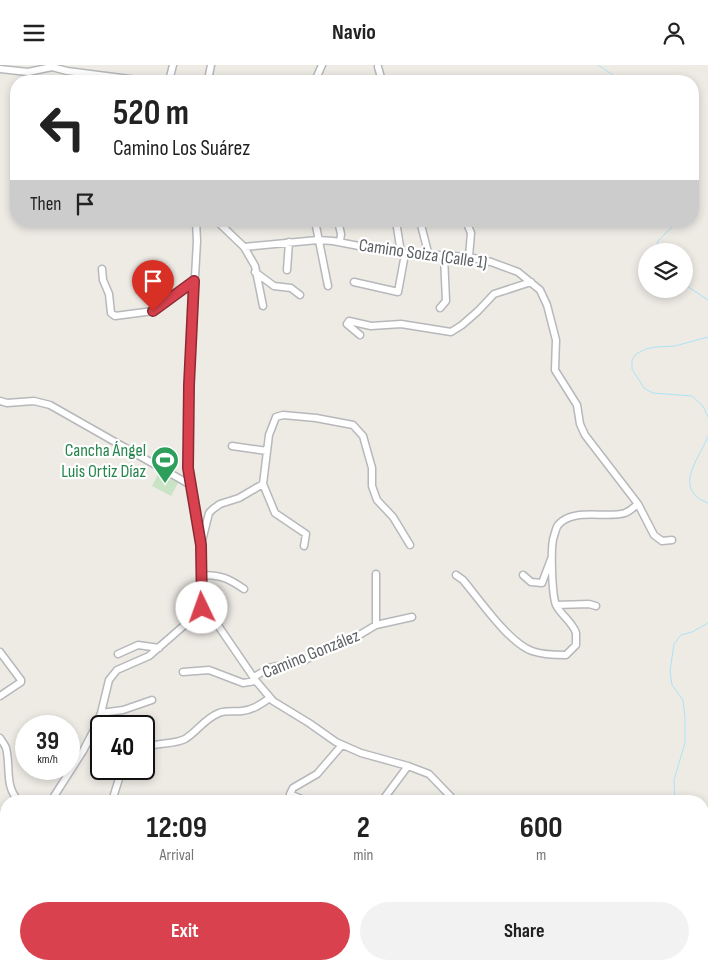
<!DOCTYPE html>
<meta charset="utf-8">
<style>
:root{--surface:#fff;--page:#f2f2f2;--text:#222;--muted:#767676;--accent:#d8414d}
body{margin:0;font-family:"Sofia Sans Condensed",sans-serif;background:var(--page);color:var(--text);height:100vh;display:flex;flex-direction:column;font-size:19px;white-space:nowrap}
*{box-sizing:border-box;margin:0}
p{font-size:16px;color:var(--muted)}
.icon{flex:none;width:28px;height:28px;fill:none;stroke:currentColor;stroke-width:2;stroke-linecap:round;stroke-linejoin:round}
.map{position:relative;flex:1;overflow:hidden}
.details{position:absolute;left:0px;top:730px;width:709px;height:175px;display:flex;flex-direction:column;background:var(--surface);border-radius:20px 20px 0 0;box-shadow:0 2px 8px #0003}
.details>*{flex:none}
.top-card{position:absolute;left:10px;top:10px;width:689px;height:152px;border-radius:20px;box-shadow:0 2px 8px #0003;background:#fff;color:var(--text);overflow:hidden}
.tools{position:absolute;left:638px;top:178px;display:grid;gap:10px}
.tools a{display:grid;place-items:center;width:55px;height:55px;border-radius:50%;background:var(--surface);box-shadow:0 2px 8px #0003;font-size:25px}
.speed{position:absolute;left:15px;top:650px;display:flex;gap:10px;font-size:25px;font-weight:700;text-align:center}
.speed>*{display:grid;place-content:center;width:65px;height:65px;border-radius:50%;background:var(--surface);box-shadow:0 2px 8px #0003;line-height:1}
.speed small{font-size:12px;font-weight:400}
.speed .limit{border:2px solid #111;border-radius:8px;background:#fff;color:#111}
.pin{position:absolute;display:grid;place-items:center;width:42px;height:42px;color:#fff;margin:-51px -21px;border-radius:50% 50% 50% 0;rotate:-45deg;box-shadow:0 0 5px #0007}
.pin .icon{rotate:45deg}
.me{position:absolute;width:55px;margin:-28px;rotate:357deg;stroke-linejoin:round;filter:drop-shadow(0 0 4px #0008)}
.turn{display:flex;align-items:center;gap:18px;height:105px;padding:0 20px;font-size:22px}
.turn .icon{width:65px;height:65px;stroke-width:2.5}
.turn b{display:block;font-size:35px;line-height:42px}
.then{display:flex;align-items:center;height:48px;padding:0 20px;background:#0003;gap:10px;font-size:19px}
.eta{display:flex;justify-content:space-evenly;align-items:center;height:85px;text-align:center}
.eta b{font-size:30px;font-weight:700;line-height:35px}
.cta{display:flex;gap:10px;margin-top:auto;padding:10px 20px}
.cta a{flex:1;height:58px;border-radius:30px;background:var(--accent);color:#fff;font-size:20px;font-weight:700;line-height:58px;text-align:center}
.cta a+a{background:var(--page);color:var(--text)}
header{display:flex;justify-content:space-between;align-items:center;height:65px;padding:0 20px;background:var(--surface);font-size:22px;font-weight:700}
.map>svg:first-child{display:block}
</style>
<header><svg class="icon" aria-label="menu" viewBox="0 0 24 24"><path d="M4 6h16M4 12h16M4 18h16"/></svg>Navio<svg class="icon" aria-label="person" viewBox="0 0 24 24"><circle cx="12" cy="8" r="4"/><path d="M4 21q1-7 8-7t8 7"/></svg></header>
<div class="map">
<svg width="708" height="905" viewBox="0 0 708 905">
<rect width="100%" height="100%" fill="#eeebe5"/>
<path fill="#c9e3c5" d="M159,407L178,418L171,431L152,421Z
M225,899H428V905H223Z"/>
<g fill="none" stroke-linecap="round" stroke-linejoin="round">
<path stroke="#ade2f6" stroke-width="1" d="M598,0L622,16
M656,186L658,176L678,156
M684,219L708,235
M708,272L675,281L656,282L646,284L636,289L632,295V304L644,323L653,328L692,331L703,341L708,352
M708,371C700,393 671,424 708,438
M675,736L674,715L685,678V653L683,635L672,620L670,606L674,579L681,570L692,567L708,558
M702,777L708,776"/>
<g stroke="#b6b8bb" stroke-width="9">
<path id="minor" d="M378,2L382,16
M0,4L28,7L52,2L67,6L145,16
M208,15L211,0
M169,16L173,0
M315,16L322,0
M196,156L197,176L189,320L187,403L201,480L203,543L215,556L256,616L273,636L309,658L336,677L361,688L408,701L429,709L455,736
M217,156L244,182L318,175L333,176L390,187L469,192L491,197L518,207L540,225L547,240L556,275L555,305L577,340L580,359L585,370L638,439L654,470L662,476L672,475
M315,156L328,221
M338,156L341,169L340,177
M396,156L401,188
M420,156L429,191
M466,156L471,168L469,192
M244,182L255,201L263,241
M102,204L103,215L109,229L111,248L115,251L153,246L195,217
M287,205L289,177
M255,207L274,221L291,223L300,230
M354,217L398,227L405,189
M440,243L446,236L444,191
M360,270L347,259L349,256L371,261L401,259L451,267L462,260L478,246L494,229L531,217
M0,336L7,338L34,336L50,340L189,419
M232,381L267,386
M263,419L275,448L306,469L304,481
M202,476L209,448L213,444L220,439L239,433L263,419L269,370L276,352L283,350L316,353L353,360L363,371L372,403V421L377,435L393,452L410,480
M201,510C221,510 228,513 244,524
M456,510L463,515C479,534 509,578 532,586C543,590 555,590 566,590L576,580C576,576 576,572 576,568C573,558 561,550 556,540C552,530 550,481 554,471C555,468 556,463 558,460C573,442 607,454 625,448C630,446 634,442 638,439
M523,510L531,517L542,518L551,494
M556,540L589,539L596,541
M376,560L412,552
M0,587L21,615V617L0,631
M118,589L138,580L159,583
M183,607L209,605L243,618L256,616
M254,612L269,603L305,595L335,579L361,569L376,560V509
M101,648L123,645L152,635
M0,673C2,676 5,680 6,683C11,701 4,722 19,736
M144,683C156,677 173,680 185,674C198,666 204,654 219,648C226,645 235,647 242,646C253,645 261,639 270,633
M51,736L83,686L96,661L101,648L109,615L117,605L149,591L203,544
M112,736L122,704
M306,736L290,729L293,723L317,709L342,680
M382,736L408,701
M702,795L708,797
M37,899L40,905
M565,905L566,899"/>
</g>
<use href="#minor" stroke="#fff" stroke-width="6"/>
</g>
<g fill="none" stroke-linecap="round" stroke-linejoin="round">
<g stroke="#8c2a32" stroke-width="12">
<path id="route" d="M153,246L194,216L189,320L188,403L201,480L202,543"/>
</g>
<use href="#route" stroke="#d8414d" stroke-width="9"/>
</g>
<defs>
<g id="stadium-pin" transform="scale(1.4375)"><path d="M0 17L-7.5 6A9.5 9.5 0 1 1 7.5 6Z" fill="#2e9e5b" stroke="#fff"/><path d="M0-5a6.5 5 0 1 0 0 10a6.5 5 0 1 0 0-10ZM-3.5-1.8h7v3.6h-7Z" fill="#fff"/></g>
</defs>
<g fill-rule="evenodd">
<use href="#stadium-pin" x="165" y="395"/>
</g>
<g text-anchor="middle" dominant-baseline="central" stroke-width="4.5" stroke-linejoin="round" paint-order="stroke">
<g font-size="18" fill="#5d6164" stroke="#fff">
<text transform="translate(423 189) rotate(8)">Camino Soiza (Calle 1)</text>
<text transform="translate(311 589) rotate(-22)">Camino González</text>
</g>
<g font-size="18" fill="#27864d" stroke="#fff" text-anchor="end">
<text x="146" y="385">Cancha Ángel<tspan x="146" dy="21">Luis Ortiz Díaz</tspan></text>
</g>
</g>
</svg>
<div class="tools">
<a><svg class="icon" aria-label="layers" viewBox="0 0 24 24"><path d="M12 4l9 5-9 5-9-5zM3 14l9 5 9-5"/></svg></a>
</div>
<div class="speed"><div>39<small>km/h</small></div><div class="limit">40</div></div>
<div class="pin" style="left:153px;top:246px;background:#d93025"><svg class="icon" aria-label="arrive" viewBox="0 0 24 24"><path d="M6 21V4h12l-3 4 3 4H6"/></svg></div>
<svg class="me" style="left:202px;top:543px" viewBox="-20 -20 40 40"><circle r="19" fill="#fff"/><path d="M0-13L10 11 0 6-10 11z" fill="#d8414d"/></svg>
<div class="top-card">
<div class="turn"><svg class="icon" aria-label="left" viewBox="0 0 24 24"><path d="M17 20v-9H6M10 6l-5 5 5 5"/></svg><div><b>520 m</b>Camino Los Suárez</div></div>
<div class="then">Then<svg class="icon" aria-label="arrive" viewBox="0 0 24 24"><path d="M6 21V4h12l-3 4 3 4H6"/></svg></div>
</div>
<section class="details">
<div class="eta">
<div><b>12:09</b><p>Arrival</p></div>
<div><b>2</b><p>min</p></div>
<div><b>600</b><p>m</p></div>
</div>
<div class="cta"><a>Exit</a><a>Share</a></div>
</section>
</div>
